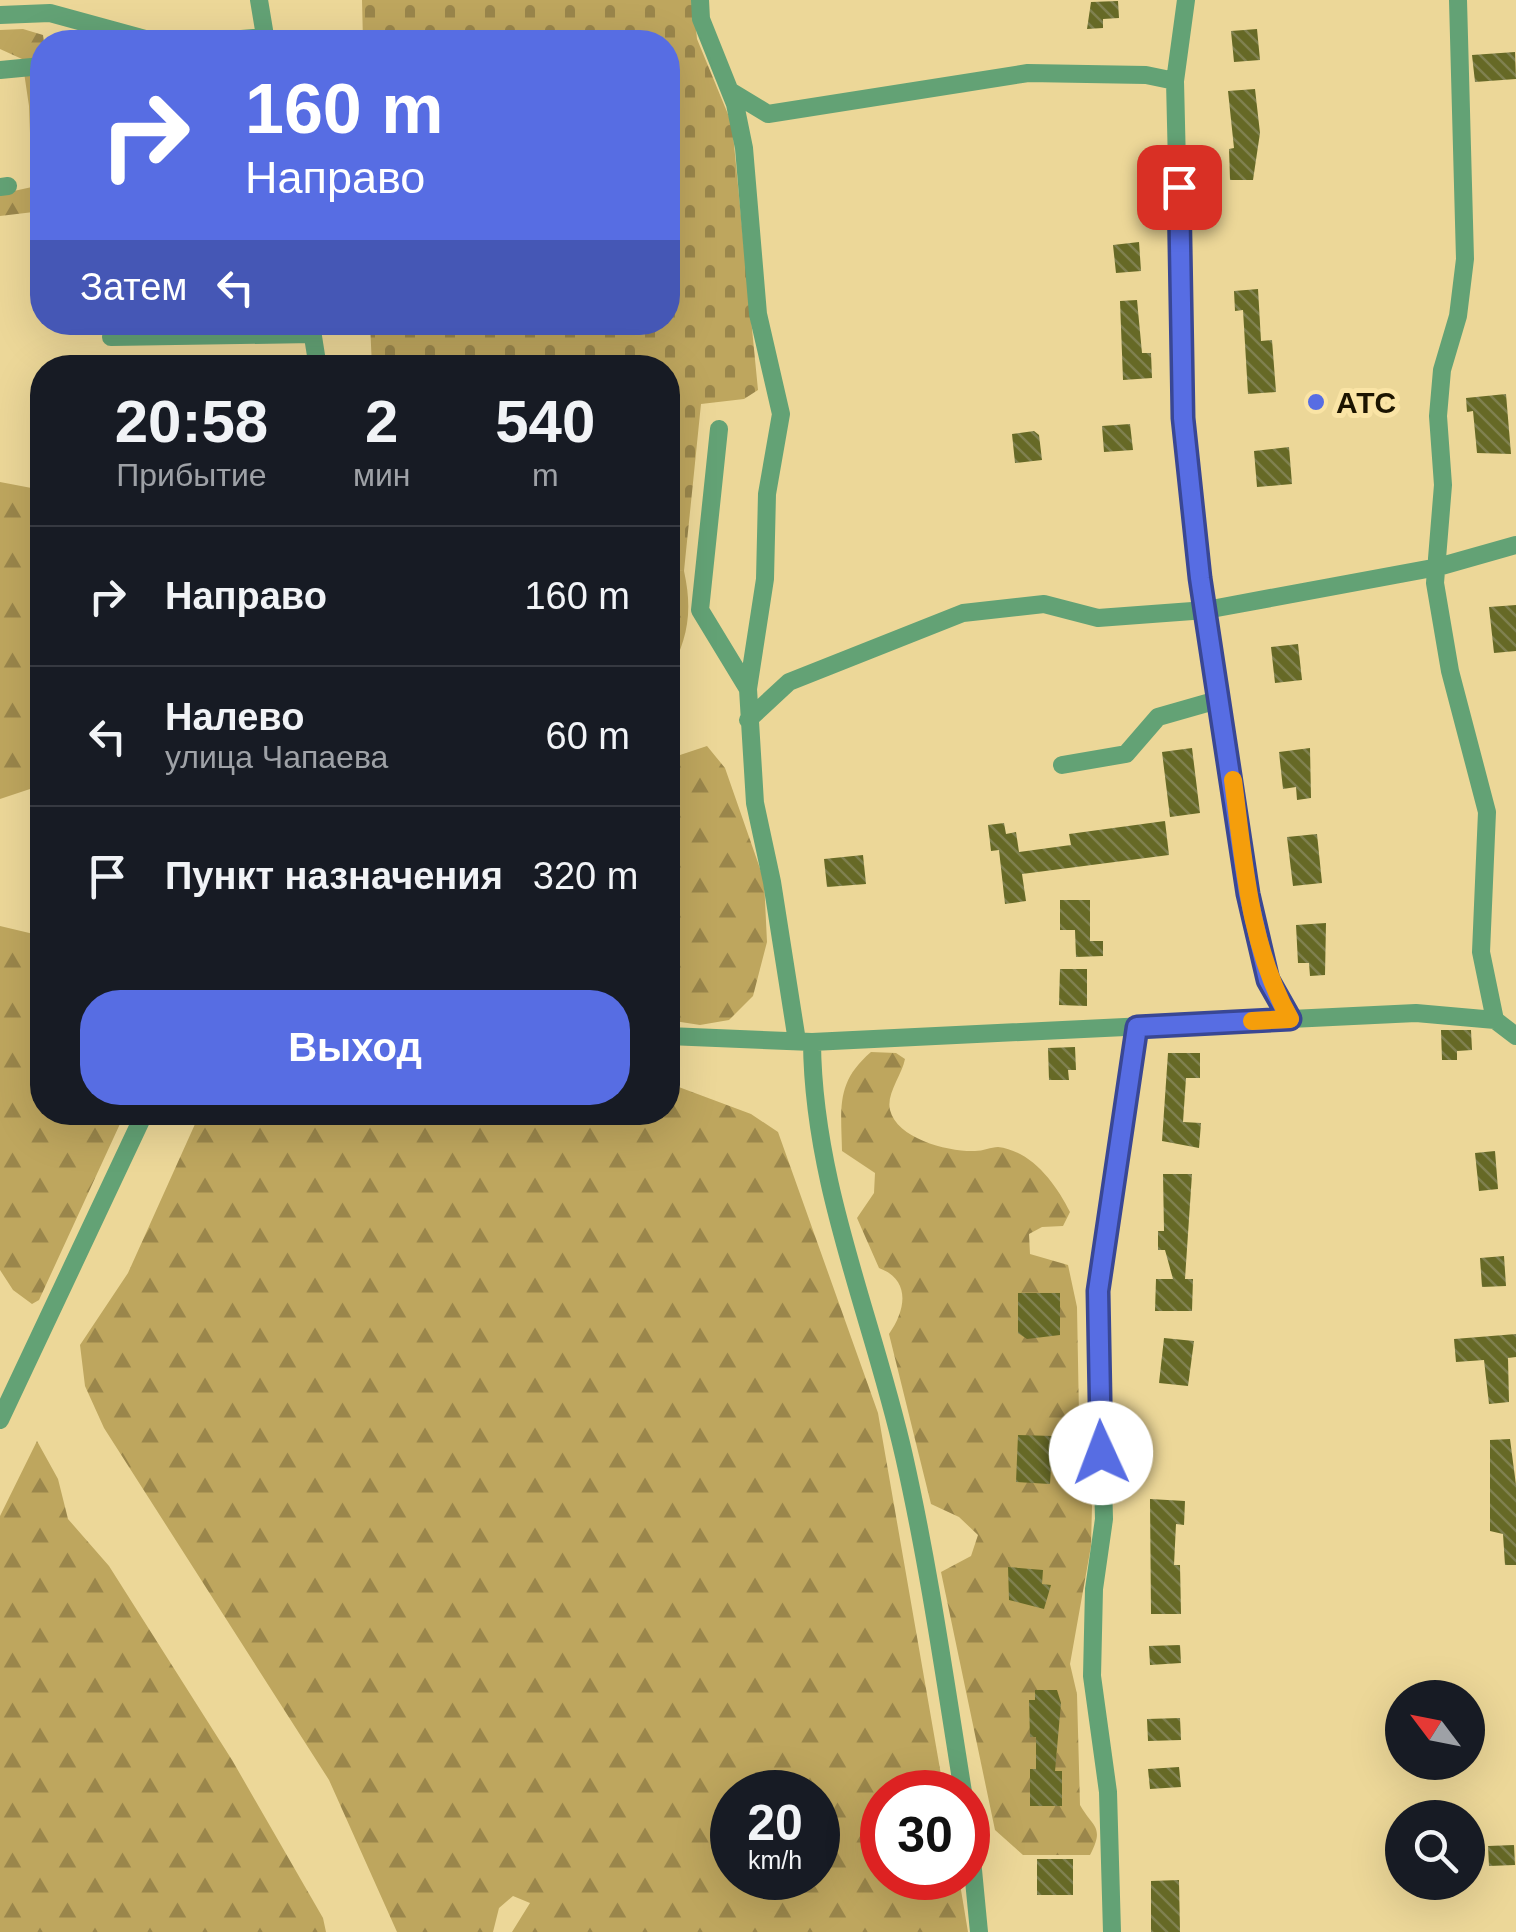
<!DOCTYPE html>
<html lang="ru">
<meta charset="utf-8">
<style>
:root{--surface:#171b24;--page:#242831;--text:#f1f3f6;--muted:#9ea1a6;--line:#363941;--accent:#576de3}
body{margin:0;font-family:Helvetica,sans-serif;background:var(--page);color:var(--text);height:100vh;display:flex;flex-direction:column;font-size:38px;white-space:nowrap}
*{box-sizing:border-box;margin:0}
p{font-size:32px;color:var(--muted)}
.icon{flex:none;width:55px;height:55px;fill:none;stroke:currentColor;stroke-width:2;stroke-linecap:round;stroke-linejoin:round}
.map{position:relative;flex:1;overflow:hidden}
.panel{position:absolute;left:30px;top:355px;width:650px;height:770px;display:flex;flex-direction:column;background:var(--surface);border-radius:40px;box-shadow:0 10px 40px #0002}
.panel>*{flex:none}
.hud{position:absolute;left:30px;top:30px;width:650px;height:305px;border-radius:40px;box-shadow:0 10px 40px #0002;background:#576de3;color:#fff;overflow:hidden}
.needle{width:65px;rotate:302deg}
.buttons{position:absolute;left:1385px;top:1680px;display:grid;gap:20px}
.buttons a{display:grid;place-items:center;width:100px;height:100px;border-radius:50%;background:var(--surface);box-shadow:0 10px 40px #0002;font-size:50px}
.speed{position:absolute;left:710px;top:1770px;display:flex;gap:20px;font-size:50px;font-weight:700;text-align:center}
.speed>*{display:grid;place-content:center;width:130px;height:130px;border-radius:50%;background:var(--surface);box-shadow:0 10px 40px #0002;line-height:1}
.speed small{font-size:25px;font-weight:400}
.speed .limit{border:15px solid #d22;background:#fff;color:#111}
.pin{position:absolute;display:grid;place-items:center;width:85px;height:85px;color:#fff;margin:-42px;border-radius:20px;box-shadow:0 5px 15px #0006}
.me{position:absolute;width:110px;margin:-55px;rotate:358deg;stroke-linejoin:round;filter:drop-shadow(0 0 8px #0008)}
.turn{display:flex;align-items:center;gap:35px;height:210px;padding:0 50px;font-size:45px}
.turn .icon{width:130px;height:130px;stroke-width:2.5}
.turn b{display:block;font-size:70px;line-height:85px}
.then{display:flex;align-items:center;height:95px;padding:0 50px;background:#0003;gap:20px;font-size:38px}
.eta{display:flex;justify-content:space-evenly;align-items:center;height:170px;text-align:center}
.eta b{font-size:60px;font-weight:800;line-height:70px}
.action{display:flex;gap:20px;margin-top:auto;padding:20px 50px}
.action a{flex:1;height:115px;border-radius:40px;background:var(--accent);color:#fff;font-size:40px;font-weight:800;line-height:115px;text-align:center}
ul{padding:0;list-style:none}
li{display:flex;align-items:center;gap:30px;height:140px;padding:0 50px;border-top:2px solid var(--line)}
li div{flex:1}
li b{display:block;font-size:38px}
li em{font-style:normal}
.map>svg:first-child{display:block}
</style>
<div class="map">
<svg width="1516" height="1932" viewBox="0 0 1516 1932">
<defs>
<pattern id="forest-firs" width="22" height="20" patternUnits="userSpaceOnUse" patternTransform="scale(2.5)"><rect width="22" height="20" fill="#bea65e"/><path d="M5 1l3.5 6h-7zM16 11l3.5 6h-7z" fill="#9a864b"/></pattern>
<pattern id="cemetery-stones" width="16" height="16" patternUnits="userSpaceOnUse" patternTransform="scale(2.5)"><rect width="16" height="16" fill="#bea65e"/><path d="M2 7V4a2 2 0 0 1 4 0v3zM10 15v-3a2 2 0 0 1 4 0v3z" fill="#9a864b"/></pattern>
<pattern id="building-back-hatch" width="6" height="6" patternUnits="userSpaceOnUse" patternTransform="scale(2.5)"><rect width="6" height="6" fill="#666926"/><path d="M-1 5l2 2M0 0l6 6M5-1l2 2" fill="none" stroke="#808150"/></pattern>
</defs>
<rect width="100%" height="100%" fill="#ecd798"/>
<path fill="url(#forest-firs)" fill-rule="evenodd" d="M23,29L43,35L44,42L42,211L0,216V194L32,187L29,106L22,59L0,49V30Z
M0,482L42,490V785L0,799Z
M668,570L684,571C693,612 688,639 668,676Z
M707,746L725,768L764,880L767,942L753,996L729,1020L700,1025L668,1020V759Z
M0,926L42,936V1112L125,1113L39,1300L32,1304L13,1290L0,1270Z
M871,1052L896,1053L905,1059C902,1075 886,1094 890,1110C897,1139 949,1152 975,1151C983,1151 991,1147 998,1147C1032,1151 1056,1184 1070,1212L1063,1226L1042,1227L1029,1234L1030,1254L1068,1265L1077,1307L1080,1470L1092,1506L1091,1546L1070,1664L1077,1694L1080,1805C1093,1828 1105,1826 1090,1855H1023L995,1830L941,1572L971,1556L978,1535L959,1517L931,1504L889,1334C906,1310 911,1280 879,1268L857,1218L874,1193L875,1173L842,1151C841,1107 836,1082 871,1052Z
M668,1083L751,1114L778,1132L878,1413L944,1792H882V1878H959L968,1932H512L530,1903L513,1896L499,1908L493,1932H397L329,1780L104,1428L85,1386L80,1345L128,1273L200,1113L668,1112ZM732,1792H818V1878H732Z
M37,1441L58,1479L68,1519L109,1566L232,1760L323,1918L326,1932H0V1516Z"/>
<path fill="url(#cemetery-stones)" d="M362,0H693L697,39L732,124L758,390L744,399L701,404L684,571L668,570V368L372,367L370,323L668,322V42H363Z"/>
<path fill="url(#building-back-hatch)" d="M1118,1L1119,18L1103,19V28L1087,29L1091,2Z
M1257,29L1260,60L1234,62L1231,31Z
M1515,52L1516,79L1475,82L1472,55Z
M1255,89L1260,133L1253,180H1230L1229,149L1234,148L1228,91Z
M1139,242L1141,271L1116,273L1113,245Z
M1258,289L1261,341L1272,340L1276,392L1248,394L1243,310L1235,311L1234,291Z
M1137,300L1142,353H1151L1152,378L1123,380L1120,301Z
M1506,394L1511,454L1477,453L1473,411L1467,412L1466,398Z
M1130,424L1133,450L1104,452L1102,426Z
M1034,431L1039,435L1042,460L1015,463L1012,434Z
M1289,447L1292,484L1257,487L1254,451Z
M1516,605V651L1494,653L1489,607Z
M1298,644L1302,680L1275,683L1271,647Z
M1192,748L1200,813L1170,817L1162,752Z
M1310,748L1311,798L1297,800L1296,787L1283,789L1279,752Z
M1165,821L1169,855L1022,874L1026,901L1005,904L999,850L991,851L988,825L1004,823L1006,834L1016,832L1019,852L1071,845L1069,834Z
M1317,834L1322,883L1293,886L1287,837Z
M863,855L866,884L827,887L824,859Z
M1060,900H1090V941H1103V956L1076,957L1075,930H1060Z
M1326,923L1325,975L1310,976L1309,963H1298L1296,925Z
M1060,969H1087V1006L1059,1005Z
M1441,1030H1471L1472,1050L1457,1051V1060H1442Z
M1075,1047L1076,1070H1068L1069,1080H1049L1048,1048Z
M1168,1053H1200V1078H1186L1183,1122L1201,1123L1199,1148L1162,1141Z
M1495,1151L1498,1189L1479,1191L1475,1153Z
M1163,1174H1192L1185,1279H1193L1192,1311H1155L1156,1279H1173L1165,1250H1158V1231H1164Z
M1504,1256L1506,1286L1482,1287L1480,1258Z
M1018,1293H1060V1335L1027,1339L1018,1333Z
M1516,1334V1357L1508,1358L1509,1402L1489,1404L1484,1360L1456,1362L1454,1339Z
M1164,1338L1194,1341L1188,1386L1159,1383Z
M1018,1435L1053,1436L1050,1484L1016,1482Z
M1510,1439L1516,1485V1565H1505L1503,1534L1490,1531V1440Z
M1150,1499L1185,1501L1184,1525L1176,1524L1174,1565H1180L1181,1614H1151Z
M1008,1567L1043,1570L1042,1584L1051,1585L1044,1609L1009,1600Z
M1180,1645L1181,1663L1150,1665L1149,1646Z
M1035,1690H1057L1061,1703L1055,1771H1062V1806H1030V1769H1036V1737H1030L1029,1700H1035Z
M1180,1718L1181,1740L1148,1741L1147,1719Z
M1179,1767L1181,1787L1150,1789L1148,1769Z
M1514,1845L1515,1865L1489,1866L1488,1846Z
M1037,1859H1073V1895H1037Z
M1179,1880L1180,1932H1151V1881Z"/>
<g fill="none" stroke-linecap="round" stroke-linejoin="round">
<path stroke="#63a275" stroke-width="18" d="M259,0L266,42
M700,0L701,19L735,104L744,148L758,314L781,414L767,494L765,579L748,689
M1186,0L1175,81L1183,418L1200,578L1248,894L1268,980L1290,1019
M1458,0L1465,259L1458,316L1442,370L1438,416L1443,485L1435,583L1450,671L1487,812L1481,952L1495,1020L1516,1036
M0,15L50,13L156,42
M204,42L265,37
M0,70L42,66
M730,91L768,114L1028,73L1146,75L1175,81
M0,187L8,186
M311,324L318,368
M111,337L313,334
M719,429L700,610L748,689L755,803L772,882L797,1041
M748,720L789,682L963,613L1044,604L1098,618L1206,610L1438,567L1516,545
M1062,765L1126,754L1158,717L1221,699
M668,1036L812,1042L1416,1013L1495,1020
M812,1042C813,1185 873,1318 904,1456C929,1567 945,1680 963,1792
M0,1420L145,1112
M968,1818L979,1932
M1112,1932L1108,1792L1092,1676L1094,1589L1104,1519L1098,1291L1137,1027"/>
</g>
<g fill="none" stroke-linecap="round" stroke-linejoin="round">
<g stroke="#394794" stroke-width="25">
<path id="route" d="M1101,1453L1098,1291L1137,1027L1290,1019L1268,980L1248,894L1200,578L1183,418L1179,187"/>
</g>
<use href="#route" stroke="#576de3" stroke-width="18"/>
<path stroke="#f59e0b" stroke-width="18" d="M1233,780C1244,862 1249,946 1290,1019L1252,1021"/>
</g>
<circle fill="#576de3" stroke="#fae4a5" stroke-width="4" cx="1316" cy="402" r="10"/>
<g text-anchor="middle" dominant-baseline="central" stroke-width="10" stroke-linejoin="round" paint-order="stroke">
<g font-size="30" font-weight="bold" fill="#1c1400" stroke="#fae4a5" text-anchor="start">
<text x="1336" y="402">АТС</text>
</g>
</g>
</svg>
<div class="buttons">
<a><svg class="needle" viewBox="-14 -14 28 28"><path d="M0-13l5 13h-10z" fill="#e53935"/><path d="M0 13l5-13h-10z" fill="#9ea1a6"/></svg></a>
<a><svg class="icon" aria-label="search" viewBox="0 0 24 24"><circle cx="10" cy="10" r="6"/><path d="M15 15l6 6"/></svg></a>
</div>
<div class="speed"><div>20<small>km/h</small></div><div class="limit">30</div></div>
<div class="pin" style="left:1179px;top:187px;background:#d93025"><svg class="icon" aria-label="arrive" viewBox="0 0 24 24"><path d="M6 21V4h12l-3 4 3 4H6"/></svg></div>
<svg class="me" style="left:1101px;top:1453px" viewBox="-20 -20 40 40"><circle r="19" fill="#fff"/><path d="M0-13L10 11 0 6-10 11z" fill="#576de3"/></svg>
<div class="hud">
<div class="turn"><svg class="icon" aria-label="right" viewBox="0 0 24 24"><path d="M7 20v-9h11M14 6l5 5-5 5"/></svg><div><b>160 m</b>Направо</div></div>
<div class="then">Затем<svg class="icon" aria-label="left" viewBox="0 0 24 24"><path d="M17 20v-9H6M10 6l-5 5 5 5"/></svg></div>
</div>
<section class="panel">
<div class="eta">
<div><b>20:58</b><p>Прибытие</p></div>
<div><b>2</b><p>мин</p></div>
<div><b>540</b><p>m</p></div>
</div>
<ul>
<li><svg class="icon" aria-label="right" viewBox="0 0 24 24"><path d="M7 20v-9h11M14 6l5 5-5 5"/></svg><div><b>Направо</b></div><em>160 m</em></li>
<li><svg class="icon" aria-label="left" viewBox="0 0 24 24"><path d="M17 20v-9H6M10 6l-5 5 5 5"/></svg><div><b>Налево</b><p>улица Чапаева</p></div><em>60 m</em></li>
<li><svg class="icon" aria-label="arrive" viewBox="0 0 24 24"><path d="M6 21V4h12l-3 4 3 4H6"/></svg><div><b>Пункт назначения</b></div><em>320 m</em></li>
</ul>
<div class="action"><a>Выход</a></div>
</section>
</div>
